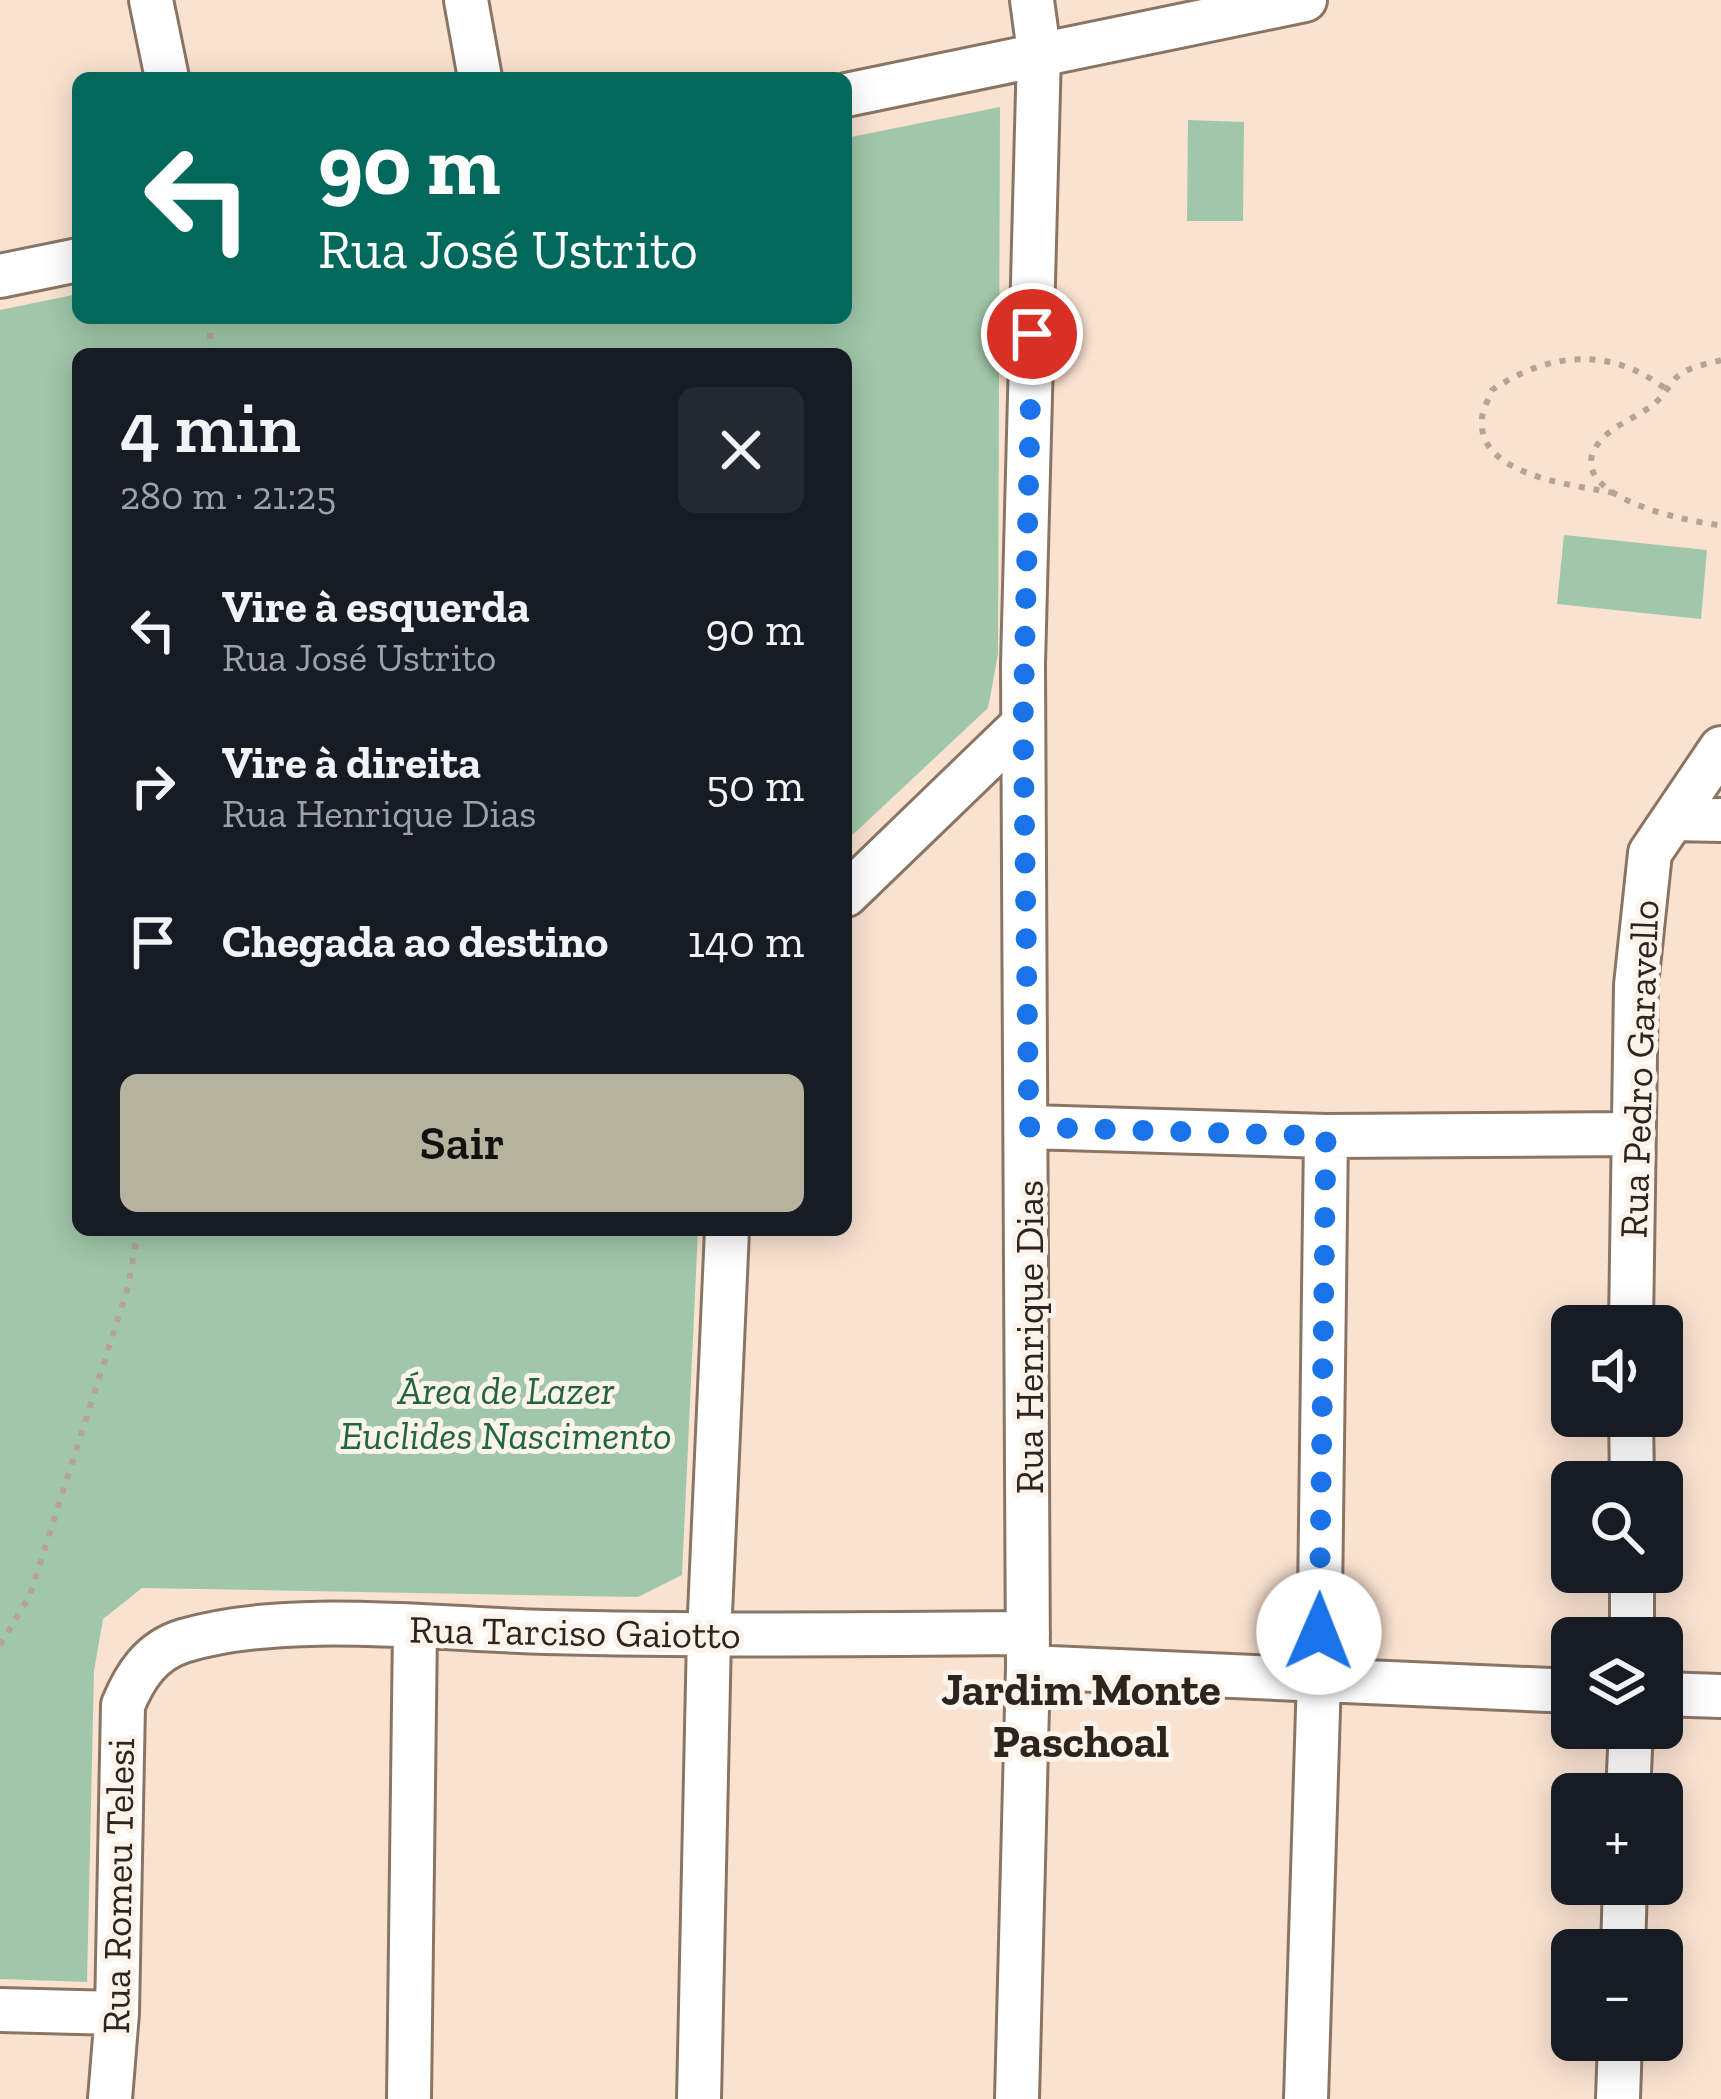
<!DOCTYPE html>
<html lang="pt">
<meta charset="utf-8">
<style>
:root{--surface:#171b24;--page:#242831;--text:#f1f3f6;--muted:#9ea1a6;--accent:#b7b29d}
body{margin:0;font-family:"Zilla Slab",serif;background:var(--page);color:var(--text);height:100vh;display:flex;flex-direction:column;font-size:45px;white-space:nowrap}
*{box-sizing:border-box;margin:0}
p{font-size:39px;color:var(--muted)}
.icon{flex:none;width:66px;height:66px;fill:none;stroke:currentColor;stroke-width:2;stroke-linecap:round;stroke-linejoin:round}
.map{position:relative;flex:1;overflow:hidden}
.details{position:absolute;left:72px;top:348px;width:780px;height:888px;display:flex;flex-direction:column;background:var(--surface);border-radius:18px;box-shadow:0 6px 30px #0003}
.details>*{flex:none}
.top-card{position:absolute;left:72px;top:72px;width:780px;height:252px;border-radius:18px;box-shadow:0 6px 30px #0003;background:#00695c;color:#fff;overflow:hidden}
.tools{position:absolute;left:1551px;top:1305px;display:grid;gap:24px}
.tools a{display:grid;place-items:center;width:132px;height:132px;border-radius:18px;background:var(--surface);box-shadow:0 6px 30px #0003;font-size:60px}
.pin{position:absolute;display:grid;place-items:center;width:102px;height:102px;color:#fff;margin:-51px;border:6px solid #fff;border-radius:50%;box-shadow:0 3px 12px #0007}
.me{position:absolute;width:132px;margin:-66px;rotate:1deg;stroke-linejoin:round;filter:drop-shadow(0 0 9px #0008)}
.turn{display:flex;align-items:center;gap:42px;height:252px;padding:0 48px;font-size:54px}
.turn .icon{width:156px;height:156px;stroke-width:2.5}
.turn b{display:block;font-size:84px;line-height:102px}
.round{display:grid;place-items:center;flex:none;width:126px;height:126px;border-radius:18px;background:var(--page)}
.overview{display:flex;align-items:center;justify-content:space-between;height:204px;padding:0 48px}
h1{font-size:72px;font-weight:600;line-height:90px}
.primary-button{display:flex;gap:24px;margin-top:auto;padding:24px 48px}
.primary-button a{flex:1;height:138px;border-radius:18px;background:var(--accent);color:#111;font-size:48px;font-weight:600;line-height:138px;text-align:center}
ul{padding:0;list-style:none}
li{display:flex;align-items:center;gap:36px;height:156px;padding:0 48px}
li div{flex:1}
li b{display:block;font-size:45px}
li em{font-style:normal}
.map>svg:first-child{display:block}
</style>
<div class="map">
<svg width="1721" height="2099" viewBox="0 0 1721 2099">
<rect width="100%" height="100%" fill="#fae2d0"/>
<path fill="#a0c7a9" d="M1000,107L998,654L988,708L846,841V354H78V1230H698L682,1575L638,1597L142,1588L103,1619L94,1671L87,1982L0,1979V310L78,294V318H846V138Z
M1188,120L1244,122L1243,221H1187Z
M1564,535L1707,550L1701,619L1557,604Z"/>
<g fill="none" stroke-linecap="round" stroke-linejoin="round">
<g stroke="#8a7565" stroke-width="48">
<path id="street" d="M151,0L167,78
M466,0L480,78
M846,95L1305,0
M0,276L78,260
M1673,819L1721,820
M846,895L1023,724
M1029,1127L1326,1136L1631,1134
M1631,1326L1636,985L1650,853L1721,748
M1631,1416L1632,1482
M1632,1572V1638
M1028,1667L1572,1691
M1662,1694L1721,1696
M1628,1794L1631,1728
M1623,1950L1625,1884
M0,2010L117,2013
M110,2099L117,2013L123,1705C135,1676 151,1651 183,1641C286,1610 436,1629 546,1632C707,1636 867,1634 1028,1633
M409,2099L415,1628
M699,2099L709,1636L727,1230
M1017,2099L1028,1667L1023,664L1039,52L1032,0
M1306,2099L1319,1677L1326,1136
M1618,2099L1620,2040"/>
</g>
<path stroke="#b6a395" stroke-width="6" stroke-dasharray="6 9" stroke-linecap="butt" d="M208,318L212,354
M1721,360C1708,364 1688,367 1678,376C1669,384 1664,396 1654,404C1638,417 1615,424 1601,440C1553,495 1691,523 1721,525
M1614,493C1574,485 1476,476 1482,418C1483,409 1489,398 1492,390C1549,352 1611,346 1667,390
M0,1645L30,1595L128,1287L138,1230"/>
<use href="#street" stroke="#fff" stroke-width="42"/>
</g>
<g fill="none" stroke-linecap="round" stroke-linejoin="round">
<path stroke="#1a73e8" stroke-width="21" stroke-dasharray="0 37.8" d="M1032,334L1023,724L1029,1127L1326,1136L1319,1632"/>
</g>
<g text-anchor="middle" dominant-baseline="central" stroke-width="10" stroke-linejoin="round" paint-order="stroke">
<g font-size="39" fill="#2d241e" stroke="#fcf3eb">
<text transform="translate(1639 1069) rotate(-88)">Rua Pedro Garavello</text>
<text transform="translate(1029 1337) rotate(-90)">Rua Henrique Dias</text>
<text transform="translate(575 1632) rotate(1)">Rua Tarciso Gaiotto</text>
<text transform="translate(118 1886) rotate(-89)">Rua Romeu Telesi</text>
</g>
<g font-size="39" font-style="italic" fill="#21653a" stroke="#fcf3eb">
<text x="506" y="1390">Área de Lazer<tspan x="506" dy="45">Euclides Nascimento</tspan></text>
</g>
<g font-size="45" font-weight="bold" fill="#2d241e" stroke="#fcf3eb">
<text x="1081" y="1690">Jardim Monte<tspan x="1081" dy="52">Paschoal</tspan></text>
</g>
</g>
</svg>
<div class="tools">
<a><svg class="icon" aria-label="sound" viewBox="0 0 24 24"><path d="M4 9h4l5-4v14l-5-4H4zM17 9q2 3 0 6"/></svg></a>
<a><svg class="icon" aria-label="search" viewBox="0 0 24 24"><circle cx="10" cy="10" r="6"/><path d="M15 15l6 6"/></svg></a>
<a><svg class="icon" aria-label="layers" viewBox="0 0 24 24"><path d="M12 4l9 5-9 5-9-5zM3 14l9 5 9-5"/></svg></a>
<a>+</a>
<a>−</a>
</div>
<div class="pin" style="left:1032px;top:334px;background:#d93025"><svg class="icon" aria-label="arrive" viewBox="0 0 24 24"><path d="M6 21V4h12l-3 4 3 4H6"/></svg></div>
<svg class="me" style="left:1319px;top:1632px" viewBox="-20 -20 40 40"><circle r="19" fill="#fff"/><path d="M0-13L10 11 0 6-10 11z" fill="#1a73e8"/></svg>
<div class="top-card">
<div class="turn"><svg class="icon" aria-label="left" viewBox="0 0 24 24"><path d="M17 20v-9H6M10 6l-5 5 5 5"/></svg><div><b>90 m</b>Rua José Ustrito</div></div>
</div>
<section class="details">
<div class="overview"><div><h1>4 min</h1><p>280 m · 21:25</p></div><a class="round"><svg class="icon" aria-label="close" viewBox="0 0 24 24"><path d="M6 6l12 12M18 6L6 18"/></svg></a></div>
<ul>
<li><svg class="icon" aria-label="left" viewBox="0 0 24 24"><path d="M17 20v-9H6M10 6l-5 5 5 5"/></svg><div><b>Vire à esquerda</b><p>Rua José Ustrito</p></div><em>90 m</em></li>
<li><svg class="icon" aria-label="right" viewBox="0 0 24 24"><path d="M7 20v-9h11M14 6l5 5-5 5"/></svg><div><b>Vire à direita</b><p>Rua Henrique Dias</p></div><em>50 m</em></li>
<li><svg class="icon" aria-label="arrive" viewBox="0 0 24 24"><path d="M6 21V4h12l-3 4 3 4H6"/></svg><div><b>Chegada ao destino</b></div><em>140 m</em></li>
</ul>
<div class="primary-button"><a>Sair</a></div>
</section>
</div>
